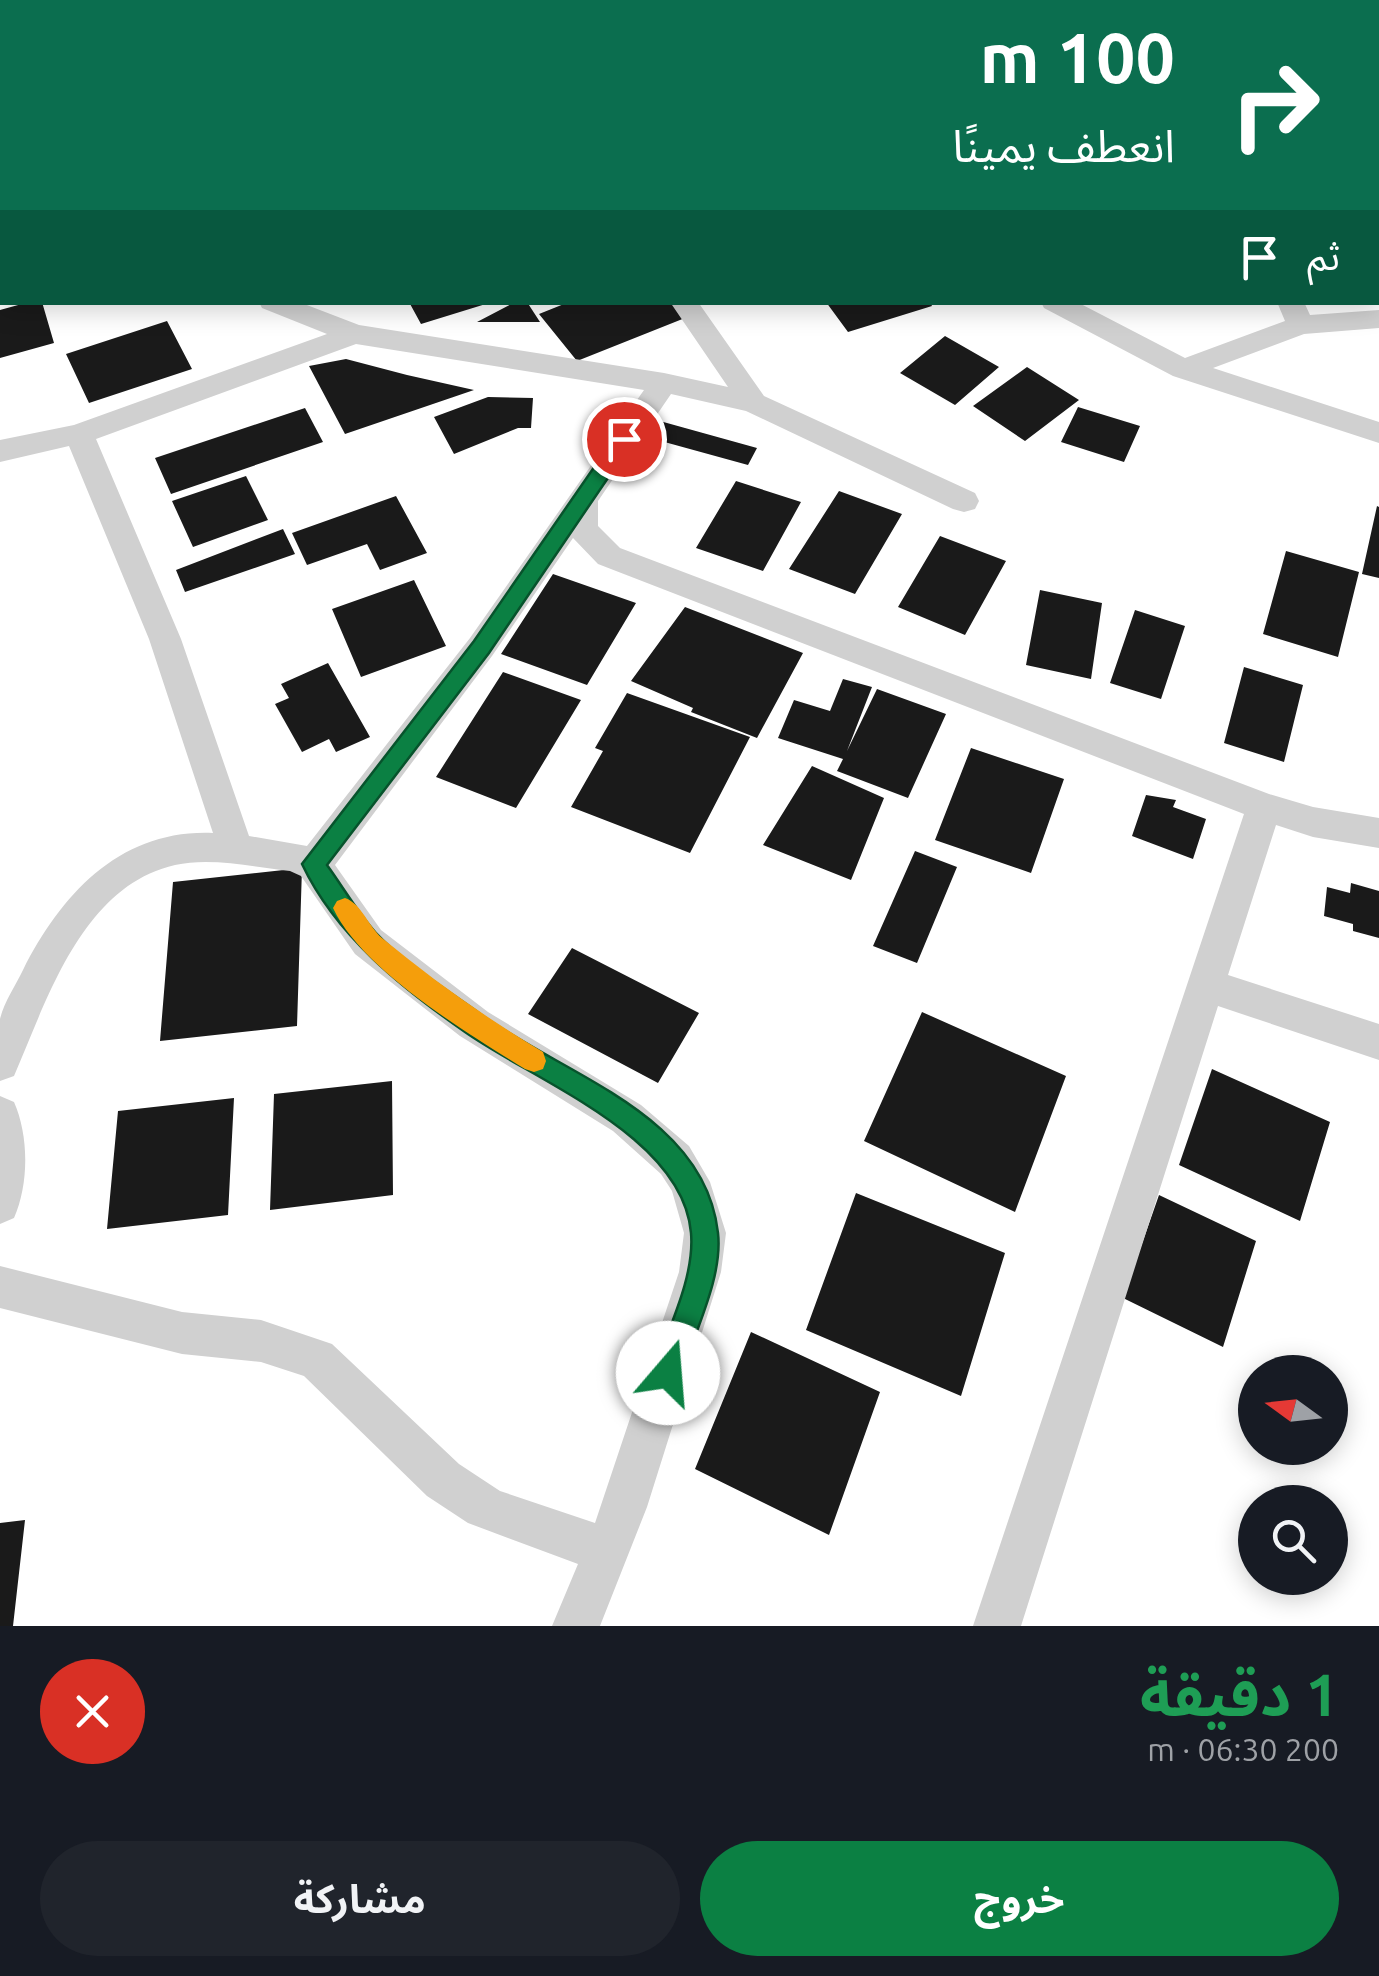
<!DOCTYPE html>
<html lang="ar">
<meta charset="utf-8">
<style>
:root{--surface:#171b24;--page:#20242c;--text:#f1f3f6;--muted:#9ea1a6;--accent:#0b8043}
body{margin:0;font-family:Ubuntu,"Noto Sans Arabic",sans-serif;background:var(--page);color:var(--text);direction:rtl;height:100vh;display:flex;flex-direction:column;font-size:38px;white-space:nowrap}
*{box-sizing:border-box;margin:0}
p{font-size:32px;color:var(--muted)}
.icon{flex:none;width:55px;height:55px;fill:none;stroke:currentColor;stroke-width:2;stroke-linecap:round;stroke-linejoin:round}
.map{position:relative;height:1626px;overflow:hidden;direction:ltr}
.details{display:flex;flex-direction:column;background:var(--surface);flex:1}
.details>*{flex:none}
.top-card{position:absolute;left:0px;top:0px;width:1380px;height:305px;box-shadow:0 5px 25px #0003;direction:rtl;background:#0b6e4f;color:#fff;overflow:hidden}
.needle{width:65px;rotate:285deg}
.fabs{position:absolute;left:1238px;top:1355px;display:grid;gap:20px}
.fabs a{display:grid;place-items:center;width:110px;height:110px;border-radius:50%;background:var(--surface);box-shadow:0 5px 25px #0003;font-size:50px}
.pin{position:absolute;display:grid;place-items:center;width:85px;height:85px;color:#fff;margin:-42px;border:5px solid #fff;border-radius:50%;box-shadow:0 2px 10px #0007}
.me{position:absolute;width:110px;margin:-55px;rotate:18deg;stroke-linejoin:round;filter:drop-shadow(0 0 8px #0008)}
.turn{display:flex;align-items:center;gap:35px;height:210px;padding:0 40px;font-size:45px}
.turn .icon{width:130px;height:130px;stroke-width:2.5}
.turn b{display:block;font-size:70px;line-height:85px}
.then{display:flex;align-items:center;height:95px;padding:0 40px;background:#0003;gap:20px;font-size:38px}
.round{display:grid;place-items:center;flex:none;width:105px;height:105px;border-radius:52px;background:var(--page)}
.overview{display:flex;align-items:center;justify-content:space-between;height:170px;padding:0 40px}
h1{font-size:60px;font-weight:700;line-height:75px;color:#1e9e55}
.primary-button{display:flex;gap:20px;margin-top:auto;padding:20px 40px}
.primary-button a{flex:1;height:115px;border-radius:60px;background:var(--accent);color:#fff;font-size:40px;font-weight:700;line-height:115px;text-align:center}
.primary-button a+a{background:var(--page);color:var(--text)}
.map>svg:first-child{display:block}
</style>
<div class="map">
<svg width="1379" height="1626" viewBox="0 0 1379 1626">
<rect width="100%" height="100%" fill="#fff"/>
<path fill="#1a1a1a" d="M29,302H42L54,343L0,358V310Z
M409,302H489V303L421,324Z
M515,302H527L540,322H477Z
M569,302H671L685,318L577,361L539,314Z
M826,302H930L932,306L848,332Z
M167,321L192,369L89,403L66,354Z
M945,336L999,367L955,405L900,373Z
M346,359L407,375L474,390L345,434L309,366Z
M1027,367L1079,400L1025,441L973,406Z
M488,397L533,398L531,428H518L454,454L434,417Z
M1078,407L1140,426L1124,462L1061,442Z
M305,408L323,442L171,494L155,458Z
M649,418L757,448L748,465L639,435Z
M246,476L268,520L193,547L172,501Z
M736,481L801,502L763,571L696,548Z
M839,491L902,514L855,594L789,569Z
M396,496L427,553L380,570L367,544L307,565L292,533Z
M1377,506L1379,507V578L1362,574Z
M283,529L295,554L185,592L176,570Z
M940,536L1006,561L965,635L898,607Z
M1286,551L1359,572L1338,657L1263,634Z
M553,574L636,603L587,685L501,654Z
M414,580L446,646L361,677L332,609Z
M1040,590L1102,603L1091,679L1026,665Z
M685,607L803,653L757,738L691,712L693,708L631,681Z
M1135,610L1185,626L1161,699L1110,683Z
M328,663L370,737L336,752L329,739L302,752L275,704L289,698L281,684Z
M1244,667L1303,685L1284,762L1224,743Z
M503,672L581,700L516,808L436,777Z
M843,679L872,687L847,751L877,689L946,714L908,798L837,771L843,759L778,738L794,700L830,711Z
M627,693L750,737L690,853L571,807L603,751L595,748Z
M971,748L1064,779L1031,873L935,840Z
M812,766L884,798L851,880L763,845Z
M1146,795L1176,800L1173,807L1206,819L1193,859L1132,836Z
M915,851L957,867L917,963L873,946Z
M302,868L297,1026L160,1041L173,882Z
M1351,883L1379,891V938L1353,931V924L1324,916L1327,887L1350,893Z
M572,948L699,1013L658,1083L528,1014Z
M922,1012L1066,1076L1015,1212L864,1141Z
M1212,1069L1330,1122L1300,1221L1179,1165Z
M392,1081L393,1195L270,1210L274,1094Z
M234,1098L228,1215L107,1229L118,1111Z
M856,1193L1005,1253L961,1396L806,1330Z
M1159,1195L1256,1241L1223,1347L1123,1298Z
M751,1332L880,1392L829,1535L695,1469Z
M25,1520L13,1626H0V1523Z"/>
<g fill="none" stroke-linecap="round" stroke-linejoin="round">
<path fill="#d0d0d0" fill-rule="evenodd" d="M445,0H478L479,2H446Z
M935,0H968L969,2H936Z
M0,35L2,36V50H0Z
M0,236H2V253H0Z
M259,302H299L359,325L664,373L728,387L670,302H698L764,396L975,493L979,501L975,509L964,512L953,509L746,411L671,394L598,501V526L620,548L1269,794L1313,807L1379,818V848L1313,837L1276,825L1228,975L1379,1024V1060L1218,1006L1021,1626H973L1244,814L598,564L573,538L492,656L335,865L381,930L488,1012L641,1105L689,1146L710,1182L726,1233L721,1272L647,1507L600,1626H552L578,1564L468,1523L427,1496L304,1376L261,1362L182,1354L0,1308V1266L182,1312L261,1320L332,1344L459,1464L500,1491L595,1523L679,1272L684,1233L672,1191L661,1174L613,1131L460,1036L355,954L301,876L290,871C253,867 211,857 175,865C82,886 47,1000 14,1076L0,1081C0,1062 0,1038 0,1019C4,1002 16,985 23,970C62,893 121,829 213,833L149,639L69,446L0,462V440L74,425L327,334L262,308ZM356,344L644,390L470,638L307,846L249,836L181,639L96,439Z
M1041,302H1077L1185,358L1285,321L1277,302H1304L1310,315L1379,310V328L1304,334L1213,368L1379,422V443L1173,376L1044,308Z
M0,1096L14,1102C29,1136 29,1184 14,1218L0,1224Z"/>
</g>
<path fill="#0b8043" stroke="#07532c" stroke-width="2.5" d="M624,432L631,434V444L489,653L327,865C343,887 358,913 376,933C403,962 447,990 479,1013C562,1075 705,1113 718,1233C723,1277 695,1331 682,1373L677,1383L668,1387L658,1383L653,1373C667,1331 695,1278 691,1233C683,1136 536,1082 465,1032C402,988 336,936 302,864L474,641L617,434Z"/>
<path fill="#f59e0b" d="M345,898C362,904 368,926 382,938C433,980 486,1018 543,1052L546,1061L543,1069L534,1072L525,1069C467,1033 362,970 333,908L337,901Z"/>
</svg>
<div class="fabs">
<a><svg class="needle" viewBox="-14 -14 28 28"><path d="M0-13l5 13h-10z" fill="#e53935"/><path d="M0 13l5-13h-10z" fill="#9ea1a6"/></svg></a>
<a><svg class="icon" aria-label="search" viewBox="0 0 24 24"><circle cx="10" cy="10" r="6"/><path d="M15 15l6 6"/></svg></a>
</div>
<div class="pin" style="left:624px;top:439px;background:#d93025"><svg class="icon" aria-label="arrive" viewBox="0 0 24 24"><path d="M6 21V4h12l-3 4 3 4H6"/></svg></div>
<svg class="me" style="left:668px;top:1373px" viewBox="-20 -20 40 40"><circle r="19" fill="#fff"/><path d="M0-13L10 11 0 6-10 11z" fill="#0b8043"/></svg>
<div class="top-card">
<div class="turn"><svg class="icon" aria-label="right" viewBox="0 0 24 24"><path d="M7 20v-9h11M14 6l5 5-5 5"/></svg><div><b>100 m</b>انعطف يمينًا</div></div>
<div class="then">ثم<svg class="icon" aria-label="arrive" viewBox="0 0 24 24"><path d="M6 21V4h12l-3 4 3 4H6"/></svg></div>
</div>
</div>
<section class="details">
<div class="overview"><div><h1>1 دقيقة</h1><p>200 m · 06:30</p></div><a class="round" style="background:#d93025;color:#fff"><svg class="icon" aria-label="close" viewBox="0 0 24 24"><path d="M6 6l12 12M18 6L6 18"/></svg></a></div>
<div class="primary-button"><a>خروج</a><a>مشاركة</a></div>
</section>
